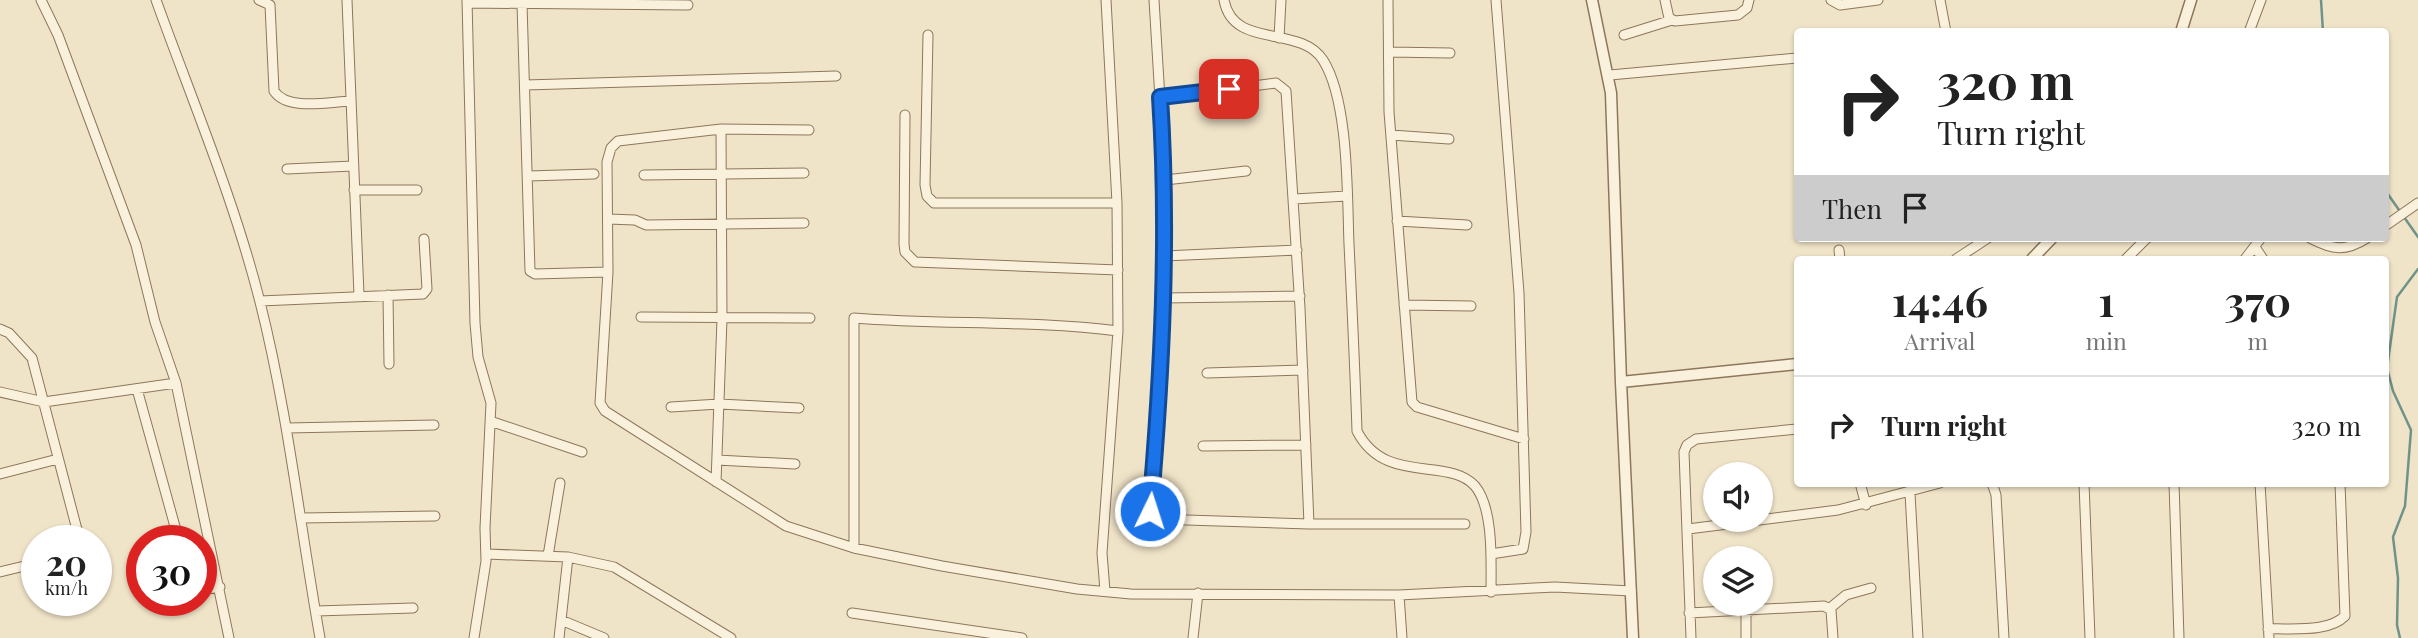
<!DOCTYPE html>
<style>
:root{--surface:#fff;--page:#f2f2f2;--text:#222;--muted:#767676;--line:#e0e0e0}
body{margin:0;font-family:"Playfair Display",serif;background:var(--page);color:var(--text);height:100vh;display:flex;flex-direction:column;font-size:26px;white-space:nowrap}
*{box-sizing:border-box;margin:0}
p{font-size:23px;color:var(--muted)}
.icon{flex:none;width:38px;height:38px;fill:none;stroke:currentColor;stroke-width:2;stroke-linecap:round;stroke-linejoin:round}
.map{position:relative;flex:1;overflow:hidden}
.sheet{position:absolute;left:1794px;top:256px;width:595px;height:231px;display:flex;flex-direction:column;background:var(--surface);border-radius:7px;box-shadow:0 2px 5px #0004}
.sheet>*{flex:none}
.hud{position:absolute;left:1794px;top:28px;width:595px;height:214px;border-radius:7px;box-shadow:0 2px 5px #0004;background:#fff;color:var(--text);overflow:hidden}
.tools{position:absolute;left:1703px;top:462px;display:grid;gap:14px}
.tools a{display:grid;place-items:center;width:70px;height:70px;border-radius:50%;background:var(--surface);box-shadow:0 2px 5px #0004;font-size:35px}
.speed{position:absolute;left:21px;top:525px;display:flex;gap:14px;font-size:35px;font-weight:700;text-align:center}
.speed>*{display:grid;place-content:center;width:91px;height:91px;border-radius:50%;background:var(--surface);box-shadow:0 2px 5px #0004;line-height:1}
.speed small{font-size:18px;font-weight:400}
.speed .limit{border:10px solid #d22;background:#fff;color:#111}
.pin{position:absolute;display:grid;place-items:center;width:60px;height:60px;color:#fff;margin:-30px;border-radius:14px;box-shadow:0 4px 10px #0006}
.me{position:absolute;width:77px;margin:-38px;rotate:4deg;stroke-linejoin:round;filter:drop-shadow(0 0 5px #0008)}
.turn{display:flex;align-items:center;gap:24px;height:147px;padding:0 28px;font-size:32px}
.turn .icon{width:91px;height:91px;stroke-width:2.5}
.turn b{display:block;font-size:49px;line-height:60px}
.then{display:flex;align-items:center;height:66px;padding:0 28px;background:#0003;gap:14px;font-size:26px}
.eta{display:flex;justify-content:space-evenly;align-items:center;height:119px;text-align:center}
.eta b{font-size:42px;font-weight:700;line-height:49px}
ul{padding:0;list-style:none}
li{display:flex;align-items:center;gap:21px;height:98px;padding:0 28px;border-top:2px solid var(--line)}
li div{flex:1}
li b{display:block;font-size:26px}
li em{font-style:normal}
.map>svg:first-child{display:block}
</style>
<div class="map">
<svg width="2418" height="638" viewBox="0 0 2418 638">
<rect width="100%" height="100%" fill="#f0e4c8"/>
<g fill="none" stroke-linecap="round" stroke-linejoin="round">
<path stroke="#6f938a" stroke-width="2.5" d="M2321,0L2323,32
M2385,190L2418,237
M2400,638L2397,625L2398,578L2393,537L2405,506L2411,430L2393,391L2387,368L2397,297L2418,269"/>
<g stroke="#8d765c" stroke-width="11">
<path id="minor" d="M41,0L58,35L136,245L155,322L176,383L229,638
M156,0C192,100 234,199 260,302C288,413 300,526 320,638
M259,0L270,5L274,91C287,111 328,102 350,101
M347,0L359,295
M467,0L475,323L478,357L491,403L485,528L486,561L474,638
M1154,0L1166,198L1162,369L1152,516L1156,519L1309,524H1465
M1224,0C1233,50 1300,24 1323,60C1349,101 1347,194 1349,244C1352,306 1355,369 1357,431C1385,486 1448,456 1475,486C1494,509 1491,563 1491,592
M1388,0L1389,112L1412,402L1417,407L1524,439
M1665,0L1669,18L1675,21L1738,15L1747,8L1749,0
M1831,0L1840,5L1878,0
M1940,0L1946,32
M467,3L688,5
M522,4L530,271L535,274L608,272
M2249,32L2261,0
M928,35L925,185L927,196L934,203H1117
M1624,35L1672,20
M1279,38L1281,0
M1389,52L1450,53
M1610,75L1797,58
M525,85L836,76
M1160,98L1276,83L1286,91L1300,308L1309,524
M905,115L904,244L905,252L915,262L1118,270
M809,130L721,129L618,141L611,148L607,162L608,272L600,403L605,411L786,526L854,548L942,566L1077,589L1131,594L1399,595L1555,587L1631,591
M1391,135L1449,139
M287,169L353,166
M644,175L804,173
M528,176L594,174
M1165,180L1246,171
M354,190H417
M1294,199L1347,196
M608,219L635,220L646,225L804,223
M1397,221L1467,225
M2385,226L2418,203
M2310,238C2333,250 2345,252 2367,238
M2255,247L2263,259
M1839,250L1840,259
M1164,256L1297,250
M1956,259L1988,238
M2126,259L2147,238
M2245,259L2261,238
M388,295L389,364
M1163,298L1300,296
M260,301L423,294L427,289L424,239
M1404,305L1471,306
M641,317L810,318
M0,329L9,333L32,358L80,541
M1207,373L1303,370
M137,389L179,541
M0,392L44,402L176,383
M671,407L719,404L799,408
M490,421L582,452
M287,428L434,425
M1203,446L1306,445
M717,460L795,464
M0,474L58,459
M716,482L722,319L721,129
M1860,483L1866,505
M1992,483L1996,495L2004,638
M2084,483L2090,638
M2174,483L2179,638
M2260,483L2269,638
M1910,493L1918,638
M301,518L435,516
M1688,529L1838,510L1940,483
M854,548V318C942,325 1031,320 1118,331
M486,554L568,557L614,567L731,638
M1491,554L1523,549L1526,532L1519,293L1496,0
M548,556L560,483
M0,572L37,563
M201,590L220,587
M1105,591L1102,553L1118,331L1117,203L1106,0
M1399,595L1402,638
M1829,609L1846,595L1871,588
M316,611L413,608
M1746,611V638
M852,613L1022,638
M1689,613L1824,606L1831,610L1833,638
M561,620L604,638
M2268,629C2292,628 2328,633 2345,616L2340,483
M559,638L568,557
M1193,638L1198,593
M1691,638L1684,452L1687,445L1696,439L1797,429"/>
</g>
<g stroke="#8d765c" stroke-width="13">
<path id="tertiary" d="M1592,0L1611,93L1621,382L1633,638
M2181,32L2191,0
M2032,259L2052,238
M1621,382L1797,364"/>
</g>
<use href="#minor" stroke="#faf1dc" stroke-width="9"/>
<use href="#tertiary" stroke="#faf1dc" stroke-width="10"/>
</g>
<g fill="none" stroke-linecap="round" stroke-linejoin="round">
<g stroke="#114b97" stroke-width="18">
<path id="route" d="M1150,511C1162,373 1169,236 1160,97L1229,89"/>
</g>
<use href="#route" stroke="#1a73e8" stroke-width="12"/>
</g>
</svg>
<div class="tools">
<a><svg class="icon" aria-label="sound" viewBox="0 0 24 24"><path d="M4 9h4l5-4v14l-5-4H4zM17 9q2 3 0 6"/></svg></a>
<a><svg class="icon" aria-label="layers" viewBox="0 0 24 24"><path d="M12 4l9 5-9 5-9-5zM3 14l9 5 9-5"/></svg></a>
</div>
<div class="speed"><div>20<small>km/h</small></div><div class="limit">30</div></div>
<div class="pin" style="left:1229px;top:89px;background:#d93025"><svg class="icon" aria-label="arrive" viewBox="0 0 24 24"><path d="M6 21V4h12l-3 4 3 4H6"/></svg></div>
<svg class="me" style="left:1150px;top:511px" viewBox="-20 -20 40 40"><circle r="17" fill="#1a73e8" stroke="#fff" stroke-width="3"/><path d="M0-11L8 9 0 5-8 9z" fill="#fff"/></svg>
<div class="hud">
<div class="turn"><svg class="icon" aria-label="right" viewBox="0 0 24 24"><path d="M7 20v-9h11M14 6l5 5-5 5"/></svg><div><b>320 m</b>Turn right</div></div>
<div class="then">Then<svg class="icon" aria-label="arrive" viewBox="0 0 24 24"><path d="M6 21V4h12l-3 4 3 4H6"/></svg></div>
</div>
<section class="sheet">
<div class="eta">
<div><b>14:46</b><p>Arrival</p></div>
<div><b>1</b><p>min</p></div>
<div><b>370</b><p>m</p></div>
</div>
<ul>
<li><svg class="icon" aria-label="right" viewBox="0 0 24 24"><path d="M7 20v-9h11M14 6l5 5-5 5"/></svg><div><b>Turn right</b></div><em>320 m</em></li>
</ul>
</section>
</div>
